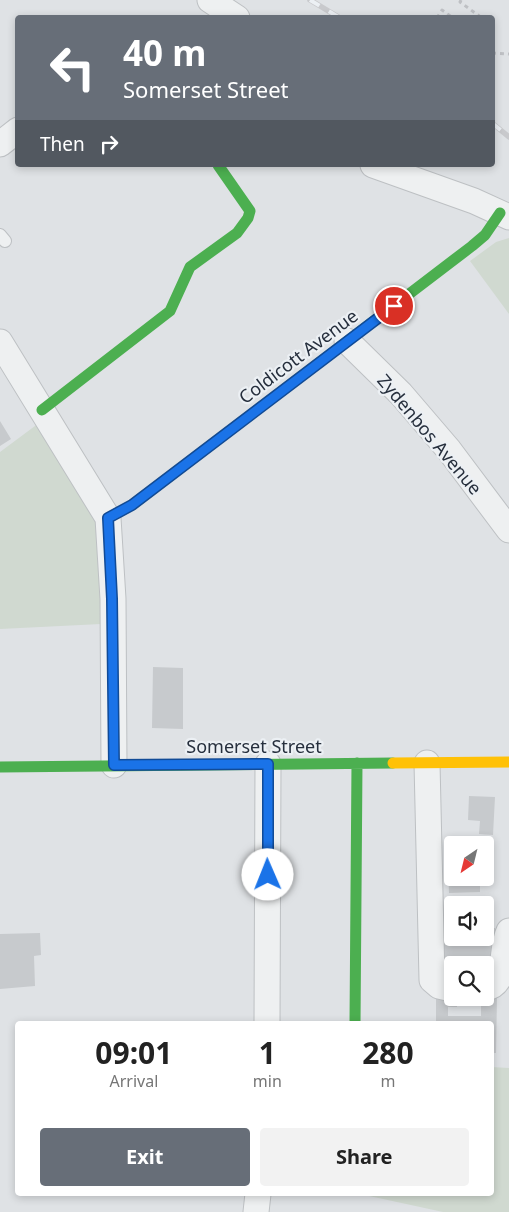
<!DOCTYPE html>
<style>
:root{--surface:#fff;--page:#f2f2f2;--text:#222;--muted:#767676;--accent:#676e78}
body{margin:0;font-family:"Noto Sans",sans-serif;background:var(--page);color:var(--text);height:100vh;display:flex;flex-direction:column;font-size:19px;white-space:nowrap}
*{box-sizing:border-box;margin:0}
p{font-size:16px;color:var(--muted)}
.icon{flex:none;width:28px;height:28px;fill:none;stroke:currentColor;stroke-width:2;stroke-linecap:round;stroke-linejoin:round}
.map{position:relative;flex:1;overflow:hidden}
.drawer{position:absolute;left:15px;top:1021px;width:479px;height:175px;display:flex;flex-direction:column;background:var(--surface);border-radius:5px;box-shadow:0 2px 8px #0003}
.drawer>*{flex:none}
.top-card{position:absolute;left:15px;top:15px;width:480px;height:152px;border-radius:5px;box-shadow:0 2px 8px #0003;background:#676e78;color:#fff;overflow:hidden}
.needle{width:32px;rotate:215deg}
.fabs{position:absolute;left:444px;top:836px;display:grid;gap:10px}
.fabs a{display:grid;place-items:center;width:50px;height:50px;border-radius:5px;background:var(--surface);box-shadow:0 2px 8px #0003;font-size:25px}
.pin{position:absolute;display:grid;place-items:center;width:42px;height:42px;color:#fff;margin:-21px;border:2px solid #fff;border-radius:50%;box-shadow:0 1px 5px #0007}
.me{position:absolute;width:55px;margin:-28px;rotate:359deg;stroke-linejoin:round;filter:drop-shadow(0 0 4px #0008)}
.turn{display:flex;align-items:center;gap:18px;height:105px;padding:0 25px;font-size:22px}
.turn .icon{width:65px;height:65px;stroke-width:2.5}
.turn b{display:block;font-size:35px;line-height:42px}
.then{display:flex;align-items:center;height:48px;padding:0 25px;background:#0003;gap:10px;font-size:19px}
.eta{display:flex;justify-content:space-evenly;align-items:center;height:85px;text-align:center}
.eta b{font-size:30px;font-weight:700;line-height:35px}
.primary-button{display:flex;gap:10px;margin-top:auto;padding:10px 25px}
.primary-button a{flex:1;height:58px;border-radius:5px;background:var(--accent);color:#fff;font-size:20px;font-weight:700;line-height:58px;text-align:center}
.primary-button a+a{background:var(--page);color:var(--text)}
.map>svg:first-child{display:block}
</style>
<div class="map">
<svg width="509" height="1212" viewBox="0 0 509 1212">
<rect width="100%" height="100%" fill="#dfe2e5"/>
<path fill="#d0d9d0" d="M509,238V314L470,261L496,242Z
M39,423L91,508L100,535L101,624L0,629V452Z
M491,1067L509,1068V1212H443L360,1194H491Z"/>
<path fill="#c7cacd" d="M0,421L11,439L0,446Z
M153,667L183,668V729L152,728Z
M469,796L495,797L493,835L479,834L480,821L468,820Z
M478,836V845H452V878H480V892L449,893L447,837Z
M433,928H452V938H485V928H495L496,968H485V965H452V968H433Z
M40,933L41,955L34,956L35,986L0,989V934Z
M436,993L457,998V1007H448V1016H481V998H497L496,1053H491V1024H436Z"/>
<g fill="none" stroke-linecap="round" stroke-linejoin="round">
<g stroke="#bdc0c3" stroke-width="14">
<path id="lane" d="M0,235L5,241"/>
</g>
<g stroke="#bdc0c3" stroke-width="27">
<path id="street" d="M210,0L237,18
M0,144L18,130
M373,165L474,201L509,217
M347,341L401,394L449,450L509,530
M0,342L108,518L113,599L114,765
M427,763L432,980L439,986L452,989
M485,988C509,985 499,951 509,931
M267,1024L268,764
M256,1212L258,1194"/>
</g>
<path stroke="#bec0c4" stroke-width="3" stroke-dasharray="4 4" stroke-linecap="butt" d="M461,0L460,2L482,18
M437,18L442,10L453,18
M492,53L509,54"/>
<use href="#lane" stroke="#eef0f1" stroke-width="12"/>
<use href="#street" stroke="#eef0f1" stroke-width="25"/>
<path stroke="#4caf50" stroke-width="11" d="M320,362L472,246L485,235L500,213
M42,410L170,311L190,267L237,233L248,218L250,211L218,165
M0,767L393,763
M355,1024L357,763"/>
<path stroke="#ffc107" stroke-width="11" d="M108,518L132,505L320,362
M393,763L509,762"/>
<g stroke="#c8c9cc" stroke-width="5.5">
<path id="rail" d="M310,0L340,18
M492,123L509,137"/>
</g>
<use href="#rail" stroke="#ecf0f4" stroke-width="4" stroke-dasharray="11" stroke-linecap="butt"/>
</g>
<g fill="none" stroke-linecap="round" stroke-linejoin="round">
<g stroke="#114b97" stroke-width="12">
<path id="route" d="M268,875V764L114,765L112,599L108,518L132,505L394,306"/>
</g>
<use href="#route" stroke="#1a73e8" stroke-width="9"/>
</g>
<g text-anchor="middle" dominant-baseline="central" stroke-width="4.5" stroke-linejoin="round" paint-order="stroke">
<g font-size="18" fill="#262f3d" stroke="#ecf0f4">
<text transform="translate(298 356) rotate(-37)">Coldicott Avenue</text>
<text transform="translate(430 434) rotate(50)">Zydenbos Avenue</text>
<text x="254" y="746">Somerset Street</text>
</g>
</g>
</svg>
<div class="fabs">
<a><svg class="needle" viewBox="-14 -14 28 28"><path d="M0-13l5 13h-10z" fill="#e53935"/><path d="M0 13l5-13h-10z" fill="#767676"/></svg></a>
<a><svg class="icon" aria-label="sound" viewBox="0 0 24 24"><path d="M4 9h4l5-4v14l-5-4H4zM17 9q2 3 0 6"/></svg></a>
<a><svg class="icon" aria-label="search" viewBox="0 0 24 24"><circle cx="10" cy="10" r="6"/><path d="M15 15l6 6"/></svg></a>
</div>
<div class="pin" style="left:394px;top:306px;background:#d93025"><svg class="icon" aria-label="arrive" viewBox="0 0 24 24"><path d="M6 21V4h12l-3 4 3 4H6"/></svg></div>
<svg class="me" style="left:268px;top:875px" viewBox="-20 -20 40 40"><circle r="19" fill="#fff"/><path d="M0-13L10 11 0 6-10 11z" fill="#1a73e8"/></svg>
<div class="top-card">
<div class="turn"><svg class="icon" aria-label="left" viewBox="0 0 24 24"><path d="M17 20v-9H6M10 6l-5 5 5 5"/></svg><div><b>40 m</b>Somerset Street</div></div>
<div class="then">Then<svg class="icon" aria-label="right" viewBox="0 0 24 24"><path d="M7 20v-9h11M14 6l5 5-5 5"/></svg></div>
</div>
<section class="drawer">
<div class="eta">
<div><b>09:01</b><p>Arrival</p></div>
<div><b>1</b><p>min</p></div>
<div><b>280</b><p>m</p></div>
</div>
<div class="primary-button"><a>Exit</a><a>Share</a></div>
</section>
</div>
